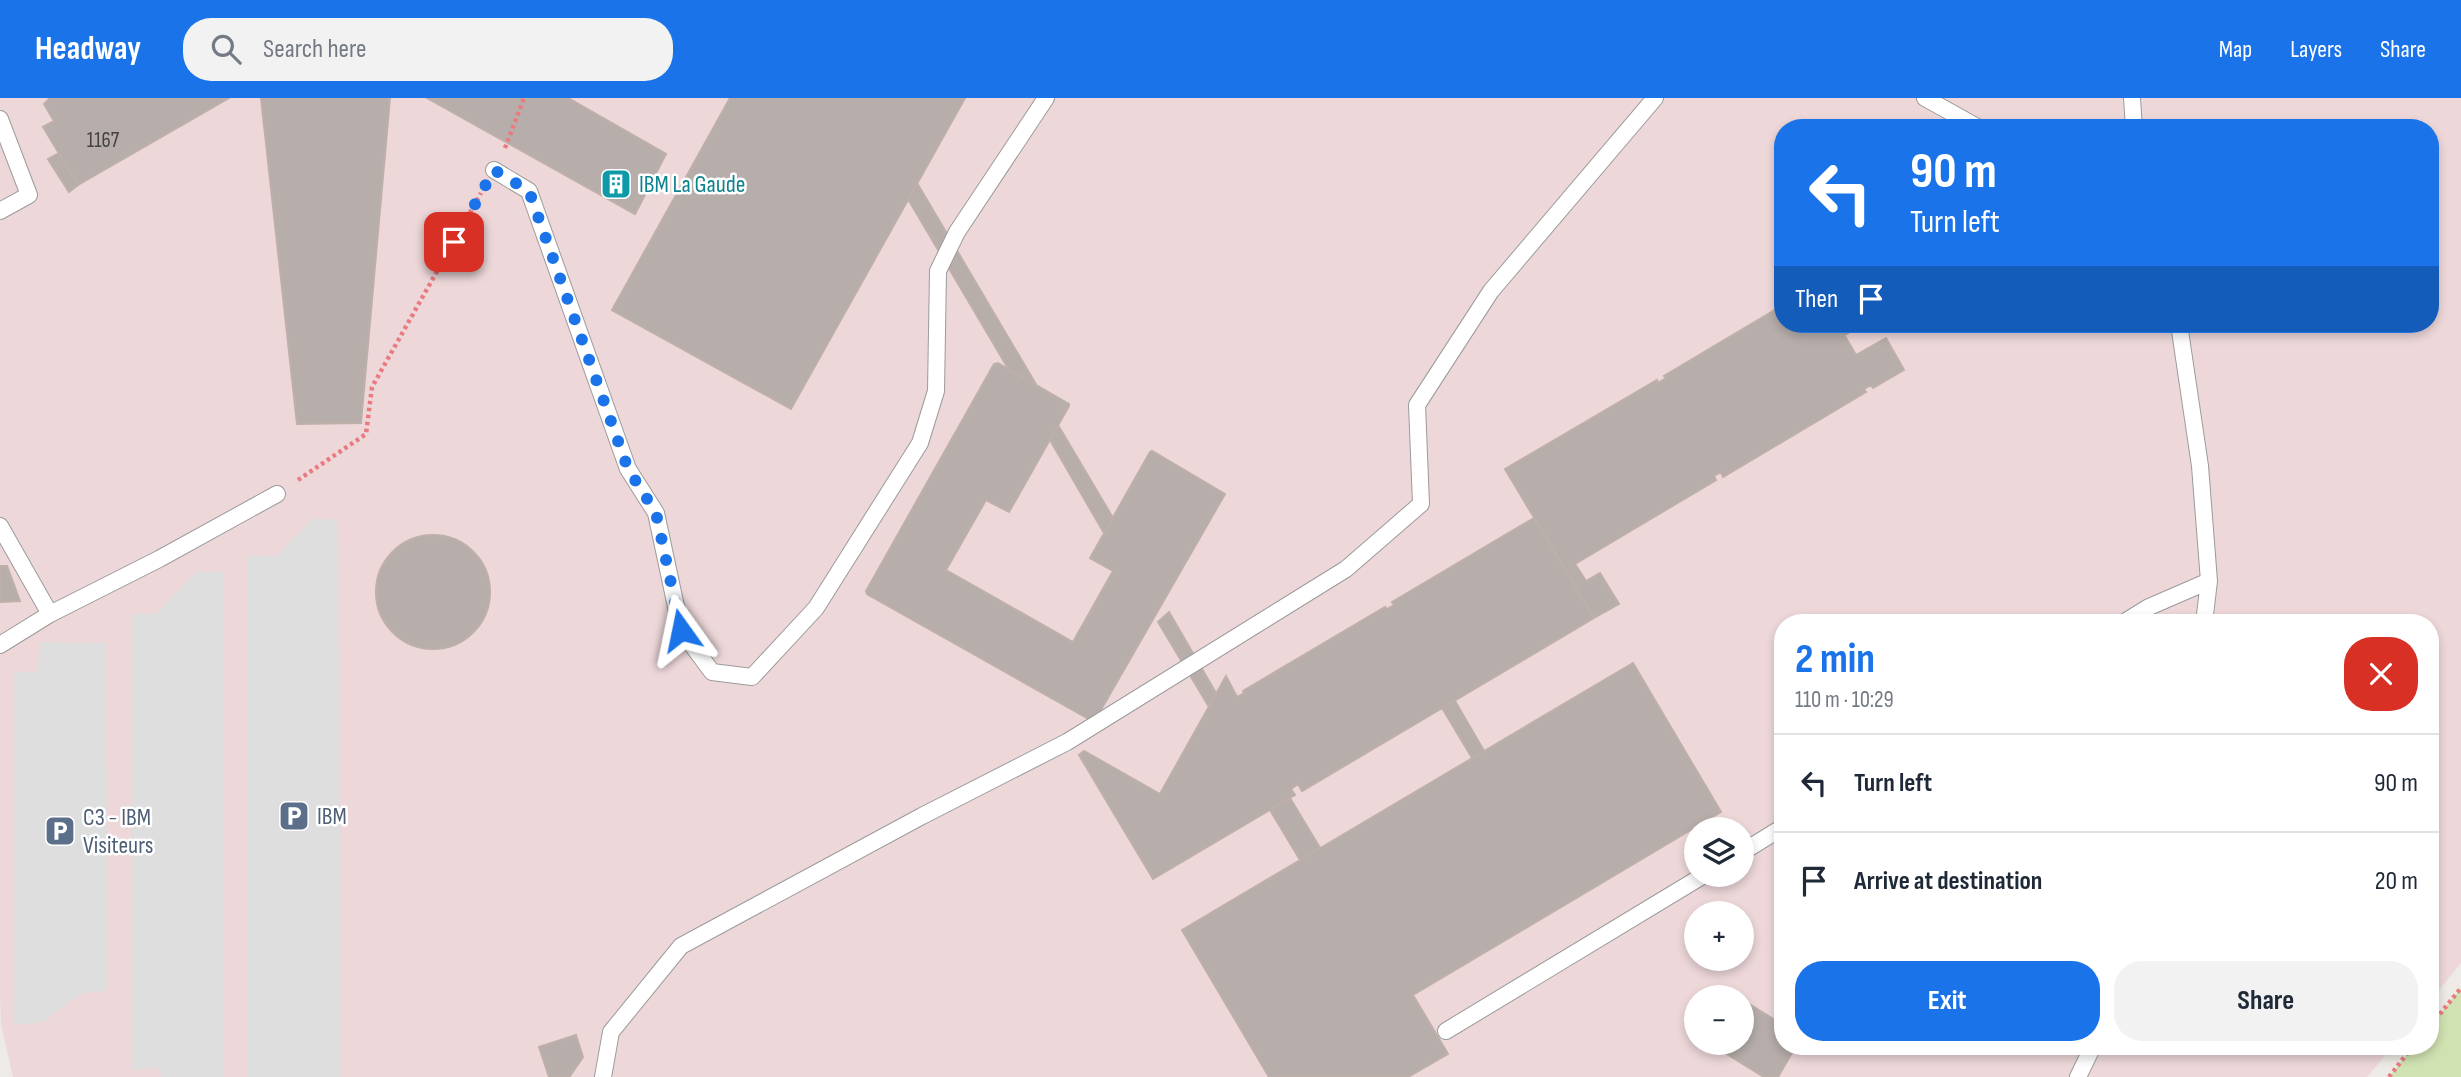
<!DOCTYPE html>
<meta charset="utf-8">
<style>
:root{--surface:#fff;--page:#f2f2f3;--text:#1f2937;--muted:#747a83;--line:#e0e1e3;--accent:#1a73e8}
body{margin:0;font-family:"Sofia Sans Condensed",sans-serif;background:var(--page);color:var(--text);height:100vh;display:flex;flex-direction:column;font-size:26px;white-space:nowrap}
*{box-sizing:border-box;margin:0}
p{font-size:23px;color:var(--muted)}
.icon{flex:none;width:38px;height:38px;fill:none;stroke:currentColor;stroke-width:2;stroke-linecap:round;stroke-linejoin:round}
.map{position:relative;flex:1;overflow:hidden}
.sheet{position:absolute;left:1774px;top:516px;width:665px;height:441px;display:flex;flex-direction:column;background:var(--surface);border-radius:28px;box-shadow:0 4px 10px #0003}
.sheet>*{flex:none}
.guide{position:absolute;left:1774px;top:21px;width:665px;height:214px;border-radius:28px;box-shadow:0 4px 10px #0003;background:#1a73e8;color:#fff;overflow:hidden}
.tools{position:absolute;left:1684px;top:719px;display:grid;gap:14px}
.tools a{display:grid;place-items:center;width:70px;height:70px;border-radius:50%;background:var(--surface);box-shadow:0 4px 10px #0003;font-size:35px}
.pin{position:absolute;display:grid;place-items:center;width:60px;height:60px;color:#fff;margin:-30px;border-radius:14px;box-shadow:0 4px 10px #0006}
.me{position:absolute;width:77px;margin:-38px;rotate:348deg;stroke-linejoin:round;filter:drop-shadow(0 0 5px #0008)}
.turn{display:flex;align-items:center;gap:24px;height:147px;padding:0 21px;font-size:32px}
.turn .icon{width:91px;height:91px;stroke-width:2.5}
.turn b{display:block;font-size:49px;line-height:60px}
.then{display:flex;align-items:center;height:66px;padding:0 21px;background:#0003;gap:14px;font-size:26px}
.round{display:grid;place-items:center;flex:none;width:74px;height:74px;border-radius:28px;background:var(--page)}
.summary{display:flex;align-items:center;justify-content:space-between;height:119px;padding:0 21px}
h1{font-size:42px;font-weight:700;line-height:52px;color:var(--accent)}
.action{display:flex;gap:14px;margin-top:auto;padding:14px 21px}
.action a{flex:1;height:80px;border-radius:28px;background:var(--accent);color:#fff;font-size:28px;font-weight:700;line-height:80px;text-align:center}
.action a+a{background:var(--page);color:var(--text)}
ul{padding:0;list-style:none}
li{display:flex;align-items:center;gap:21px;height:98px;padding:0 21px;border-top:2px solid var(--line)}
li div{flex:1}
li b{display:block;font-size:26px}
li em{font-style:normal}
header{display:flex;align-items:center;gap:42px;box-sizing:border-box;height:98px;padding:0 35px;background:var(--accent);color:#fff}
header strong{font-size:33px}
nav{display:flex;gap:38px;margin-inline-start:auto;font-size:24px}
.search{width:490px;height:63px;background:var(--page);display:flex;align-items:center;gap:18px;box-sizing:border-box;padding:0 24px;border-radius:28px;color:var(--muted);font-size:26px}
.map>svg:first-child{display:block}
</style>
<header>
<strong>Headway</strong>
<div class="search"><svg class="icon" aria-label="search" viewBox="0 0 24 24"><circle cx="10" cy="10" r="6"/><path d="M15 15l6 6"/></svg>Search here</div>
<nav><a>Map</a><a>Layers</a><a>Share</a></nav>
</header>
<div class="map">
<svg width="2461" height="979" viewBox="0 0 2461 979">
<rect width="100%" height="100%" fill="#eeeae5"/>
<path fill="#edd7d9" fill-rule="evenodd" d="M0,0H2461V865L2431,902V525H1783V948L2392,949L2367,979H13L1,926L0,898ZM1783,30H2431V226H1783ZM1696,732H1741V777H1696ZM1696,816H1741V861H1696ZM1696,900H1741V945H1696Z"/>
<path fill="#d0e2b1" d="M2461,890V979H2389L2413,949L2431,948V927Z"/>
<path fill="#dedede" d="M313,421H338L342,979H248L247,457L276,458Z
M197,473L223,474V979H161L158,969L132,972V516H156Z
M40,544L106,545L108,893L82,895L43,924L13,927L14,574H37Z"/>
<path fill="#b7aeab" stroke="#beafa9" stroke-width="2" d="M50,0H229L78,87L43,29L54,23L44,6Z
M261,0H390L361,325L297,326Z
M427,0H568L666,56L635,116Z
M730,0H965L791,311L612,212Z
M59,55L78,87L69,94L48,61Z
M917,85L1037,288L1009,272L908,101Z
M1783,207V226H1838L1856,257L1886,240L1904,272L1873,290L1871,287L1864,291L1866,294L1723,379L1721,374L1714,378L1716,382L1575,466L1586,483L1600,475L1619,506L1594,520L1505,371L1657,282L1658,285L1666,280L1664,278Z
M1838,226H1864L1845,237Z
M998,265L1069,306V308L1009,414L986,402L946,472L1073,544L1113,473L1090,460L1150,354L1152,353L1225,396L1094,624L867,496L866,493L994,266Z
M1058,327L1113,420L1104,435L1050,342Z
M1534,420L1594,520L1302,693L1298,686L1291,691L1295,697L1153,781L1079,657L1084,653L1160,696L1226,578L1237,599L1244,595L1243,593L1385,509L1387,511L1394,507L1392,504Z
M376 494a57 57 0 1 1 114 0a57 57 0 1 1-114 0Z
M0,468H7L20,503L0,504Z
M1169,514L1216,595L1209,609L1158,524Z
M1633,565L1721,714L1413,897L1448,956L1408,979H1269L1182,832Z
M1455,603L1484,653L1472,660L1442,610Z
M1290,700L1320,750L1300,762L1270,712Z
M1741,901L1783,927V948H1796L1778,979H1764L1709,945H1741Z
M576,937L583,959L570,978L549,979L539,949Z"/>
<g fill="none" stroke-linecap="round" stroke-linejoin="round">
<g stroke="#9b9b9b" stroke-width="18">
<path id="service" d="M1925,0L1979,30
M2132,0L2134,30
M0,21L29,97L0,113
M494,72L529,93L628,371L656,415L681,532L712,574L752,579L816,510L920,345L936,293L938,173L957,134L1046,0
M2179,226L2200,368L2209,483L2204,525
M0,428L50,516
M2123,525L2149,509L2209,483
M0,547L50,516L159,461L277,396
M1741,755L1783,729
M1446,933L1704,777
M603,979L611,934L681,848L922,718L1067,644L1346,471L1421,406L1417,307L1491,193L1655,0
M2078,979L2093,948"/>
</g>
<path stroke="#e97b80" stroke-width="4.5" stroke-dasharray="3.5 3.5" stroke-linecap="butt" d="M505,50L524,0
M298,382L366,336L372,289L481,95
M2431,927L2461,890
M2389,979L2413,948"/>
<use href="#service" stroke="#fff" stroke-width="16"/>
</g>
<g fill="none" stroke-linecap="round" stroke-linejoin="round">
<path stroke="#1a73e8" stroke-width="12" stroke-dasharray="0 21.6" d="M454,144L494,72L529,93L628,371L656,415L681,532"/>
</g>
<defs>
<g id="building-square" transform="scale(1.575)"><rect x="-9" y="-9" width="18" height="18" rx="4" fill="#0f9aa8" stroke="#fff"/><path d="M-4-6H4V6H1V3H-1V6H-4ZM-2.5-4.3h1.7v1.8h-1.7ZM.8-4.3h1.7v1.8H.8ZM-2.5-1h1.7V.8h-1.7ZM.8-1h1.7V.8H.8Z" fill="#fff"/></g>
<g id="parking-square" transform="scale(1.575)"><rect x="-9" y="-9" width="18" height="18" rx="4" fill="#5c6f8a" stroke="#fff"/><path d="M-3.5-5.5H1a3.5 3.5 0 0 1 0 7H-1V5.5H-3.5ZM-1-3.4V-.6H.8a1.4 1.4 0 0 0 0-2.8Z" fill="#fff"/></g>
</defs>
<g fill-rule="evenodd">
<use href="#building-square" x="616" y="86"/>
<use href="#parking-square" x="294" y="718"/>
<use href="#parking-square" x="60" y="733"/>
</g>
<g text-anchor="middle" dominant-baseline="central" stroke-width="5" stroke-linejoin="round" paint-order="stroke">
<g font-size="21" fill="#444241">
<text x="103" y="42">1167</text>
</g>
<g font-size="24" fill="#0d838f" stroke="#fff" text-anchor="start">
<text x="639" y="86">IBM La Gaude</text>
</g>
<g font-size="24" fill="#4e5e75" stroke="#fff" text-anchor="start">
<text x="317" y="718">IBM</text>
<text x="83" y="719">C3 - IBM<tspan x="83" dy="28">Visiteurs</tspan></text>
</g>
</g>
</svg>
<div class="tools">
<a><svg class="icon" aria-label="layers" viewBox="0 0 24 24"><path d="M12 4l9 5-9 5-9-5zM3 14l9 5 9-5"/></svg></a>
<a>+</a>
<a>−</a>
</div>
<div class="pin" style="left:454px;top:144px;background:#d93025"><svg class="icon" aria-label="arrive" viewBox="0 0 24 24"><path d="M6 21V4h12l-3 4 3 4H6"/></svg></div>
<svg class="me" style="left:681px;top:532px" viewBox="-20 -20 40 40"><path d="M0-17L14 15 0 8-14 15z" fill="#1a73e8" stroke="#fff" stroke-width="4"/></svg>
<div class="guide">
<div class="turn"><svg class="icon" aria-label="left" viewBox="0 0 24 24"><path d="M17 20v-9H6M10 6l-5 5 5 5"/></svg><div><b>90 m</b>Turn left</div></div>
<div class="then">Then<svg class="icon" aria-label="arrive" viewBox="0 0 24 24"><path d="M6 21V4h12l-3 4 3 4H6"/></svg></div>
</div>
<section class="sheet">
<div class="summary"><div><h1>2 min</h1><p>110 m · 10:29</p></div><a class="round" style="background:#d93025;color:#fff"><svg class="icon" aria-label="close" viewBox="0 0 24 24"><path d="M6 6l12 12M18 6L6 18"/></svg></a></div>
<ul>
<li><svg class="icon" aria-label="left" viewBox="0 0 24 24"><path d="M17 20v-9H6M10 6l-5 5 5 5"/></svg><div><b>Turn left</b></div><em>90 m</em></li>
<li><svg class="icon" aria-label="arrive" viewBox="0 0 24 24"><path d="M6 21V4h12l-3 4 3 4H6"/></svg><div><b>Arrive at destination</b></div><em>20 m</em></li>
</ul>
<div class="action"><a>Exit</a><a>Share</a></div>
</section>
</div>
